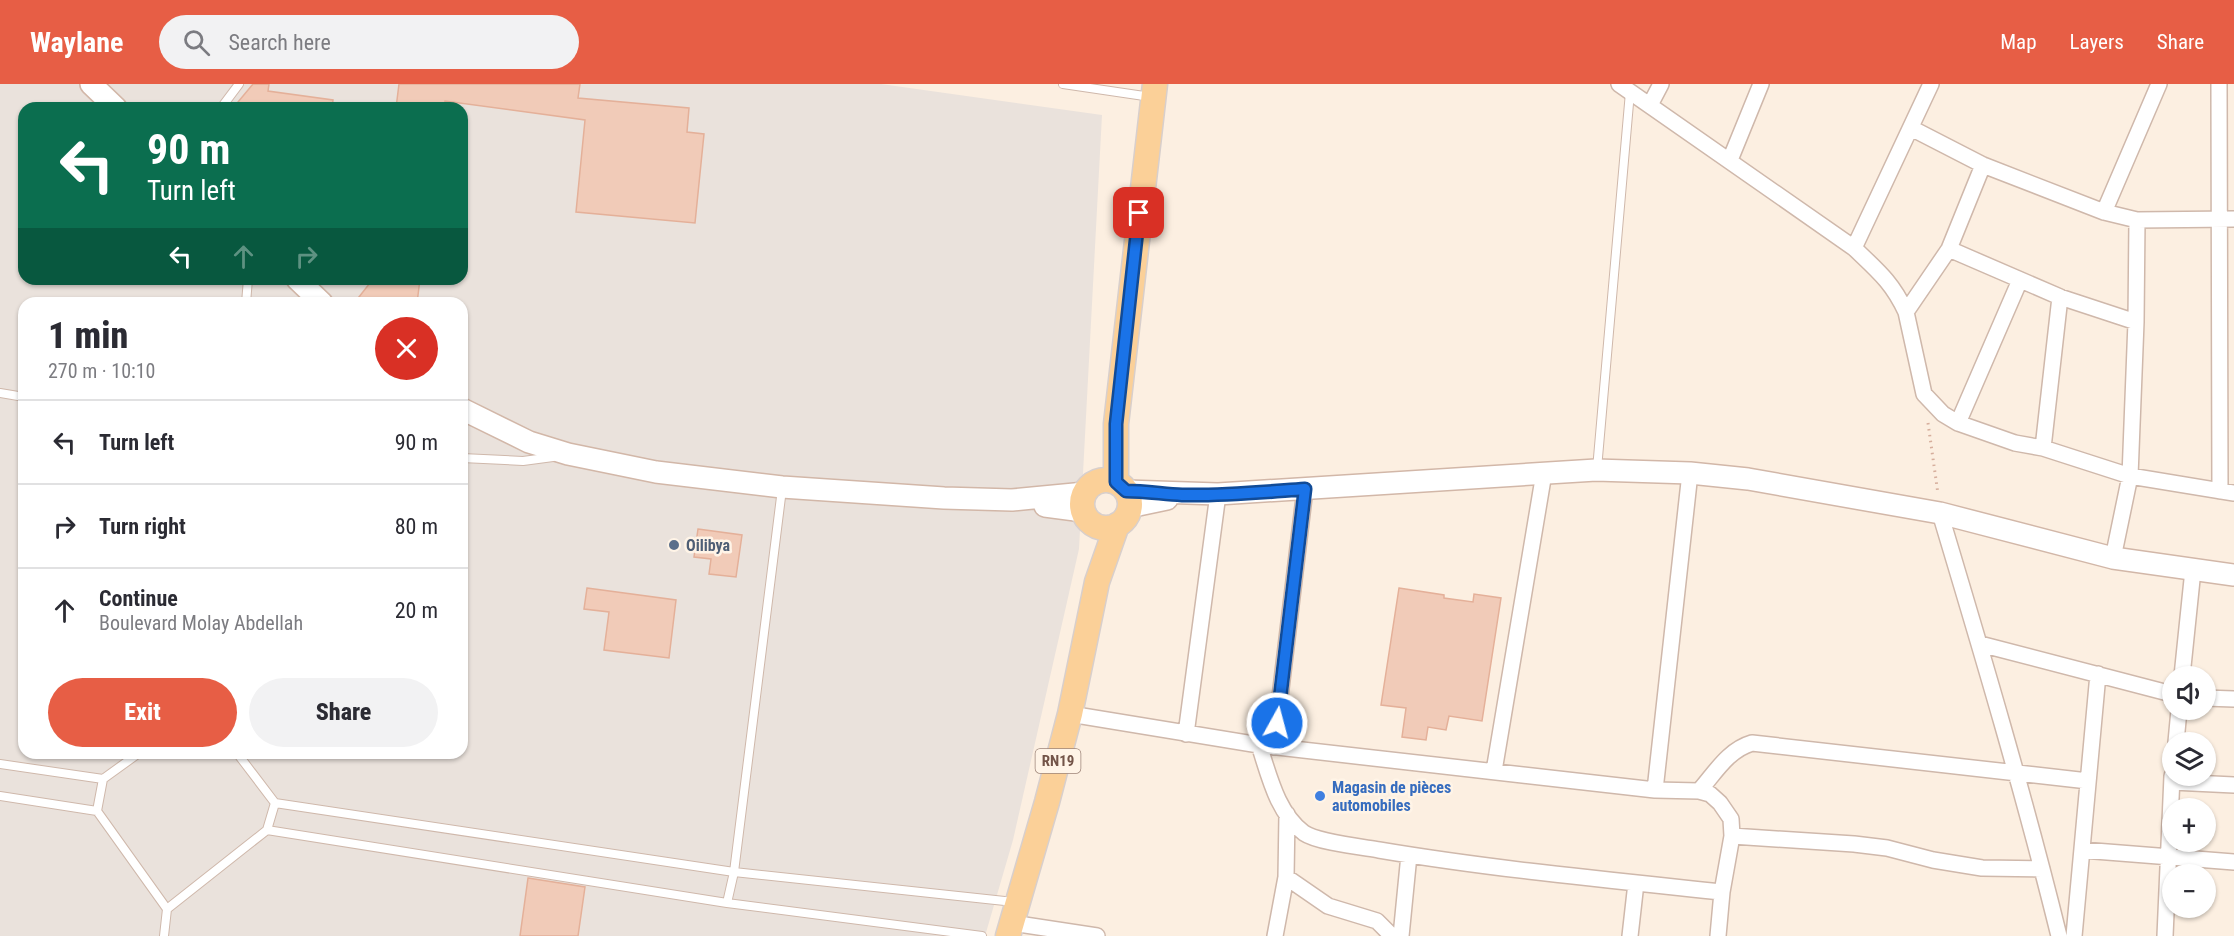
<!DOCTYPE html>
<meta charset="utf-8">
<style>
:root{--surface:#fff;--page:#f2f2f3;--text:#2b2b33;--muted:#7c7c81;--line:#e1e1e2;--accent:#e75e45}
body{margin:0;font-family:"Roboto Condensed",sans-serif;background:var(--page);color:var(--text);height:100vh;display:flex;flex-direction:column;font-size:22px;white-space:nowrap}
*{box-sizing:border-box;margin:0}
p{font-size:20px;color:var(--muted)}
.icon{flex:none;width:33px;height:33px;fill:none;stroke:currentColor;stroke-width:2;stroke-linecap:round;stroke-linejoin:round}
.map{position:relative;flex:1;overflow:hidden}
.panel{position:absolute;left:18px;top:213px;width:450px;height:462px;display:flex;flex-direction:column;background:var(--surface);border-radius:18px;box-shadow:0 2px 4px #0004}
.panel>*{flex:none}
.guide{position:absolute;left:18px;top:18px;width:450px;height:183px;border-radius:18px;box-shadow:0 2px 4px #0004;background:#0b6e4f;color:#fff;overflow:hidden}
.tools{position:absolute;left:2162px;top:582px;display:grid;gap:12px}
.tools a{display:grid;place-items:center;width:54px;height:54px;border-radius:50%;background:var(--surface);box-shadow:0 2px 4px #0004;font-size:30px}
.pin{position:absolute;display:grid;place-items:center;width:51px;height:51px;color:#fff;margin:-26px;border-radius:12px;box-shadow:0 3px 9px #0006}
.me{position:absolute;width:66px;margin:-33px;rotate:7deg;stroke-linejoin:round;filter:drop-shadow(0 0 4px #0008)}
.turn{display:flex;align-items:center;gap:21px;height:126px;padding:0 30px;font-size:27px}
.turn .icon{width:78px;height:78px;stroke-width:2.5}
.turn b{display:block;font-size:42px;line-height:51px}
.lanes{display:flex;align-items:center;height:57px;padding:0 30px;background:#0003;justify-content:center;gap:30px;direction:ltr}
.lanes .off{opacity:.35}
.round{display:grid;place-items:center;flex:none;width:63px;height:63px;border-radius:32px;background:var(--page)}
.summary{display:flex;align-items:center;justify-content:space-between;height:102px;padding:0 30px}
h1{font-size:36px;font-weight:800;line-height:45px}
.cta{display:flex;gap:12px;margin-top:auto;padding:12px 30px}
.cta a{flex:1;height:69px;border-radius:36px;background:var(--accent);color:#fff;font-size:24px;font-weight:800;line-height:69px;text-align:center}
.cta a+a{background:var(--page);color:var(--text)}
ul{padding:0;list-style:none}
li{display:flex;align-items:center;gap:18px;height:84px;padding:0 30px;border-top:2px solid var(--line)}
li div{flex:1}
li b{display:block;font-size:22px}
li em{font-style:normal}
header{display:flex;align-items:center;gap:36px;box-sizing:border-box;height:84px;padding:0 30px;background:var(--accent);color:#fff}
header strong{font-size:28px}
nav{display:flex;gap:33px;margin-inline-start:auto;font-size:21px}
.search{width:420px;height:54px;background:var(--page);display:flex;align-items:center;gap:15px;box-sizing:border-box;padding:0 21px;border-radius:33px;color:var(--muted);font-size:22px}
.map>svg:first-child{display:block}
</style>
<header>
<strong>Waylane</strong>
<div class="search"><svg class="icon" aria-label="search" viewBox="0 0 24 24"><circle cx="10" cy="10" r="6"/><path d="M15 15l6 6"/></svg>Search here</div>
<nav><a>Map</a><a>Layers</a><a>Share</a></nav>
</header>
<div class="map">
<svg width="2234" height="852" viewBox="0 0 2234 852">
<rect width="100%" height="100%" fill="#fcefe1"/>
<path fill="#eae2dc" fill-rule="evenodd" d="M0,0H881L1102,31L1079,465L1013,756L985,852H0ZM24,24H462V195H24ZM24,219H462V669H24Z"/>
<path fill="#f1cbb8" stroke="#e4b099" stroke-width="1.5" d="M253,0H269L268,7L333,16L332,24H233Z
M399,0H580L578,14L689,24L687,48L704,50L695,139L576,128L585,36L445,17L444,24H396Z
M371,195H420L417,219H366L359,213L370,199Z
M698,445L742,451L736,493L709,490L711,475L694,473Z
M587,504L676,516L669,574L604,566L609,528L584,525Z
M1399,504L1444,511V514L1473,518L1474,510L1501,514L1482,637L1449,632L1446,646L1428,643L1426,656L1402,653L1406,624L1381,621Z
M528,794L585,803L578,852H520Z"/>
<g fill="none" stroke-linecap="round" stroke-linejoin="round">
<g stroke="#cfb8ab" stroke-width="10">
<path id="service" d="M1063,0L1151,13
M221,24L239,0
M246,219L248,195
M0,309L24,313
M462,374L523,377L553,373
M1597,385L1630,8
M139,669L103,695L97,727L167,825L267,746L275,719L237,669
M0,680L103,695
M0,712L97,727
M275,719L734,788L1014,818
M267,746L727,819L982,852
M727,819L734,788L782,405
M164,852L167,825"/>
</g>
<g stroke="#cfb8ab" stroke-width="18">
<path id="minor" d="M1619,0L1854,164C1878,187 1892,198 1906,228
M2219,0L2220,407
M1650,21L1661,0
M1911,44L1983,81L2104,128L2137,136L2234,135
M1730,76L1761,0
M1983,81L1949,165L1906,228L1924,310L1943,330L1958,339L2015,359L2043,364L2130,392L2234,409
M2104,128L2159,0
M1854,164L1931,0
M1949,165L2060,213L2136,238
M1958,339L2020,196
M2043,364L2060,213
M1940,429C1982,569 2024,710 2059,852
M2113,474L2130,392L2136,238L2137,136
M1980,560L2172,610
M2182,592L2193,486
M2205,614L2234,615
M1070,630L1259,661L1655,706L1690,389
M1186,650L1218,410
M2176,658L2179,626
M1259,661C1269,691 1277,729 1304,749C1317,758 1361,763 1379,766C1492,785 1608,796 1722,808
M1274,663L1305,405
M1494,687L1544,389
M2172,698L2234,701
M1655,706L1699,707L1710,710L1720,719L1731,735L1732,752L1722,808L1718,852
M1699,707C1715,689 1728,666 1752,659L2088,697
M1732,752L1854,760L1887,764L1933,776L1982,784L2042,785
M2082,766L2234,778
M1286,793L1328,822L1377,837L1392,852
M1012,839L1097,852
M1275,852L1286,793L1287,730
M1401,852L1409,771
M1630,852L1636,799
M2074,852L2098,590
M2165,852L2172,692"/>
</g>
<g stroke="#d2b7a8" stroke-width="24">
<path id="secondary" d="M91,0L116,24
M297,195L322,219
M462,325L529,358L568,370L656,388L782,403L944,414L1012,416L1085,409
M1126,407L1218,410L1596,386L1690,389L1748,395L1940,429L2113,474L2234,491
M1045,422L1083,427
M1129,423L1167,415"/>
</g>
<g stroke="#d8cfcc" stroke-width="27">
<path id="primary" d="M1082 420a24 24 0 1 1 48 0a24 24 0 1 1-48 0Z
M1116,398V340L1155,0
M1008,852L1047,718L1070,630L1097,498L1117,441"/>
</g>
<path stroke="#d6ae9c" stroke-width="3" stroke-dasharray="1.5 4.5" stroke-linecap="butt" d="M1928,339L1938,410"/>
<use href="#service" stroke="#fff" stroke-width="8"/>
<use href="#minor" stroke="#fff" stroke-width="15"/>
<use href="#secondary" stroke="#fff" stroke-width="21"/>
<use href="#primary" stroke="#fbd098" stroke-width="24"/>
</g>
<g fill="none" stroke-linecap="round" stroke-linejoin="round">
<g stroke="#114b97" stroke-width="15">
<path id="route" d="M1139,129L1116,340V398L1126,407C1145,407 1163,410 1182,411C1223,412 1264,408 1305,405L1277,639"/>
</g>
<use href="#route" stroke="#1a73e8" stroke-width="10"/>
</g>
<circle fill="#5c6f8a" stroke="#fff4e7" stroke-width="2" cx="674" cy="461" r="6"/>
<circle fill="#3f7fe0" stroke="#fff4e7" stroke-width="2" cx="1320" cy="712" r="6"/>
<g text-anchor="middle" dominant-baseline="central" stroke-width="5" stroke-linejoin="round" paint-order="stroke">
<rect fill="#fff4e7" stroke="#9d8478" stroke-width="1.5" x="1035.5" y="665" width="45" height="24" rx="4.5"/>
<g font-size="15" font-weight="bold" fill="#735448">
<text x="1058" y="677">RN19</text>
</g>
<g font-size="16" font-weight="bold" fill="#4e5e75" stroke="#fff4e7" text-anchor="start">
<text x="686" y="461">Oilibya</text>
</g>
<g font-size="16" font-weight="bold" fill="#366cbe" stroke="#fff4e7" text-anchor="start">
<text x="1332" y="703">Magasin de pièces<tspan x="1332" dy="18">automobiles</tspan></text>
</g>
</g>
</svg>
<div class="tools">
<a><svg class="icon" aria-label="sound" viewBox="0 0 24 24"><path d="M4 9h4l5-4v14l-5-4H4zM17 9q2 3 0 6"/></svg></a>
<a><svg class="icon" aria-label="layers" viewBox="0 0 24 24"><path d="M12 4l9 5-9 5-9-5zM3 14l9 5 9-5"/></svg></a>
<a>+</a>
<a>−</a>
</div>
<div class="pin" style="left:1139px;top:129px;background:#d93025"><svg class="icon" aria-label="arrive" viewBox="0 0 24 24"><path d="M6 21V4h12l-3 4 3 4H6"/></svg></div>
<svg class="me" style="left:1277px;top:639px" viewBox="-20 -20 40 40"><circle r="17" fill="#1a73e8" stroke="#fff" stroke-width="3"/><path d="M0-11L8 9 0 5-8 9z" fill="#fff"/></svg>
<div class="guide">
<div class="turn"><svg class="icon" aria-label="left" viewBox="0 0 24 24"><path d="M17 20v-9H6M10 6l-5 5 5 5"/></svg><div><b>90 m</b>Turn left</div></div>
<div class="lanes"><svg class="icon" aria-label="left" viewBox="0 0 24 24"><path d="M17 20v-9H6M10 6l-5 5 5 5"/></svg><svg class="icon off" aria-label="ahead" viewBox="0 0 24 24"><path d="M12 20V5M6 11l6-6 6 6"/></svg><svg class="icon off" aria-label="right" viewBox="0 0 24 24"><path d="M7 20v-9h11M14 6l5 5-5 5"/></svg></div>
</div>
<section class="panel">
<div class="summary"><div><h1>1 min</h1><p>270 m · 10:10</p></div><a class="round" style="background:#d93025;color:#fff"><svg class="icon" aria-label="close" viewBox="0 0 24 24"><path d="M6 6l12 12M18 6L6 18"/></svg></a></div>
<ul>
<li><svg class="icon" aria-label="left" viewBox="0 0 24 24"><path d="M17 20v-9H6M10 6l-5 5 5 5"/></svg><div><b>Turn left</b></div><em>90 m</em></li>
<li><svg class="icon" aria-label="right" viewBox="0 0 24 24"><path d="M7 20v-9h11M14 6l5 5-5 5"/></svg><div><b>Turn right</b></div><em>80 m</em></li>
<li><svg class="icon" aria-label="ahead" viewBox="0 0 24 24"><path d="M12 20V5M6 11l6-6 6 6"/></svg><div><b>Continue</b><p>Boulevard Molay Abdellah</p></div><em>20 m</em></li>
</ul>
<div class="cta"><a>Exit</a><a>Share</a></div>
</section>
</div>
